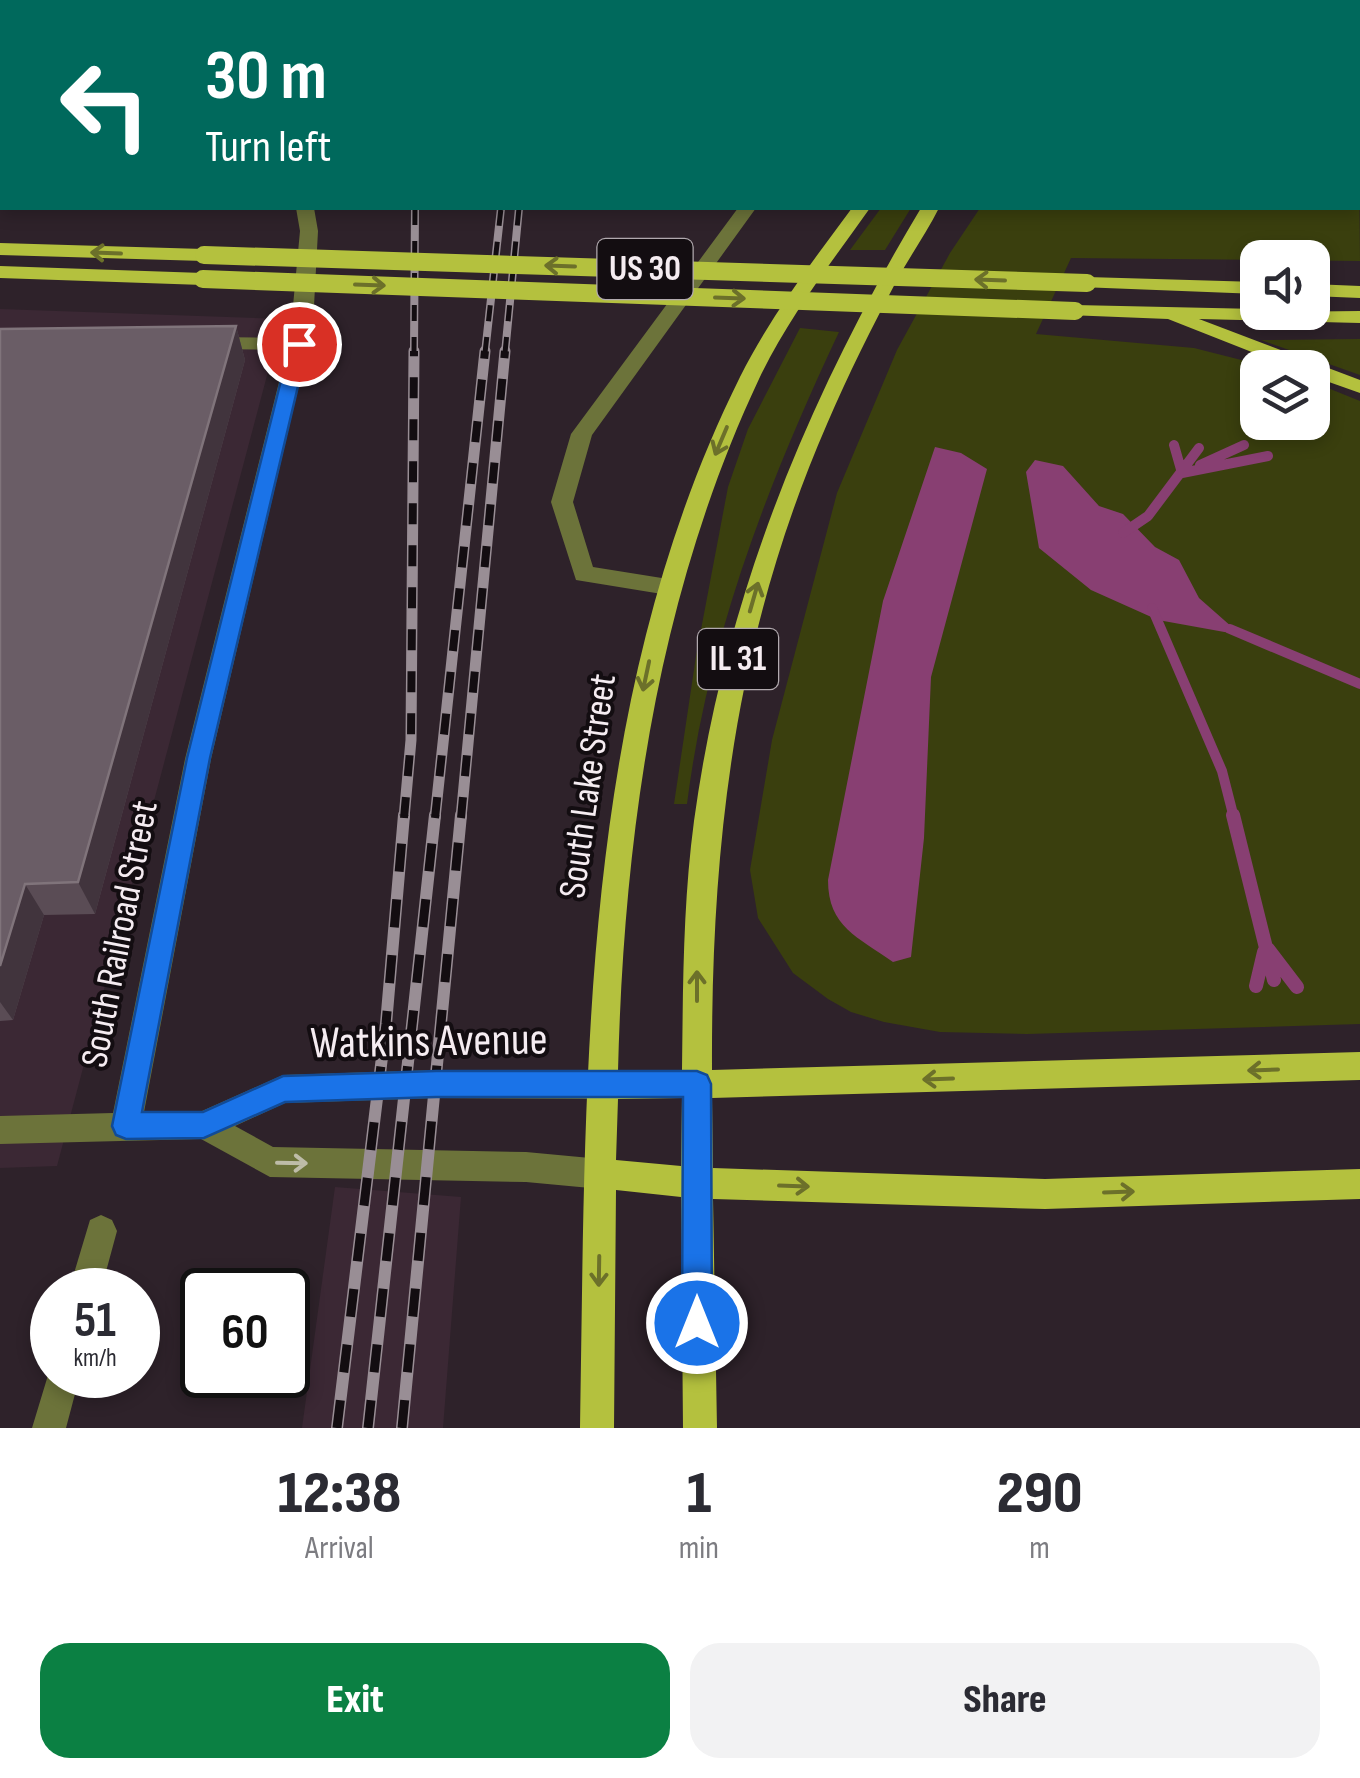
<!DOCTYPE html>
<style>
:root{--surface:#fff;--page:#f2f2f3;--text:#2b2b33;--muted:#7c7c81;--accent:#0b8043}
body{margin:0;font-family:"Sofia Sans Condensed",sans-serif;background:var(--page);color:var(--text);height:100vh;display:flex;flex-direction:column;font-size:38px;white-space:nowrap}
*{box-sizing:border-box;margin:0}
p{font-size:32px;color:var(--muted)}
.icon{flex:none;width:55px;height:55px;fill:none;stroke:currentColor;stroke-width:2;stroke-linecap:round;stroke-linejoin:round}
.map{position:relative;height:1428px;overflow:hidden}
.details{display:flex;flex-direction:column;background:var(--surface);flex:1}
.details>*{flex:none}
.top-card{position:absolute;left:0px;top:0px;width:1360px;height:210px;box-shadow:0 5px 15px #0003;background:#00695c;color:#fff;overflow:hidden}
.fabs{position:absolute;left:1240px;top:240px;display:grid;gap:20px}
.fabs a{display:grid;place-items:center;width:90px;height:90px;border-radius:20px;background:var(--surface);box-shadow:0 5px 15px #0003;font-size:50px}
.speed{position:absolute;left:30px;top:1268px;display:flex;gap:20px;font-size:50px;font-weight:700;text-align:center}
.speed>*{display:grid;place-content:center;width:130px;height:130px;border-radius:50%;background:var(--surface);box-shadow:0 5px 15px #0003;line-height:1}
.speed small{font-size:25px;font-weight:400}
.speed .limit{border:5px solid #111;border-radius:15px;background:#fff;color:#111}
.pin{position:absolute;display:grid;place-items:center;width:85px;height:85px;color:#fff;margin:-42px;border:5px solid #fff;border-radius:50%;box-shadow:0 2px 10px #0007}
.me{position:absolute;width:110px;margin:-55px;rotate:0deg;stroke-linejoin:round;filter:drop-shadow(0 0 8px #0008)}
.turn{display:flex;align-items:center;gap:35px;height:210px;padding:0 40px;font-size:45px}
.turn .icon{width:130px;height:130px;stroke-width:2.5}
.turn b{display:block;font-size:70px;line-height:85px}
.eta{display:flex;justify-content:space-evenly;align-items:center;height:170px;text-align:center}
.eta b{font-size:60px;font-weight:800;line-height:70px}
.cta{display:flex;gap:20px;margin-top:auto;padding:20px 40px}
.cta a{flex:1;height:115px;border-radius:30px;background:var(--accent);color:#fff;font-size:40px;font-weight:800;line-height:115px;text-align:center}
.cta a+a{background:var(--page);color:var(--text)}
.map>svg:first-child{display:block}
</style>
<div class="map">
<svg width="1360" height="1428" viewBox="0 0 1360 1428">
<rect width="100%" height="100%" fill="#2e222a"/>
<path fill="#3b2834" d="M0,309L282,319L57,1166L0,1168Z
M335,1187L461,1197L443,1428H302Z"/>
<path fill="#3a3f0e" d="M1358,55L1360,261L1071,258L1036,334L1194,348L1269,367L1258,368V422H1312L1313,382L1360,401V1024L1027,1034L940,1032L884,1022L851,1012L828,999L793,973L758,918L750,870L772,740L837,493L897,350L950,253L980,208H1358Z
M881,208H911L885,250H850Z
M800,328L839,332C768,483 708,637 687,804H674L696,656L728,487L748,429Z
M1360,339V375L1261,340Z"/>
<path fill="#883f72" d="M935,447L961,453L987,469L931,677L924,838L911,957L893,962C858,937 828,927 828,880L883,601Z
M1035,460L1063,466L1099,506L1123,514L1155,547L1179,560L1199,598L1241,635L1158,620L1091,590L1039,548L1026,472Z"/>
<g fill="none" stroke-linecap="round" stroke-linejoin="round">
<path stroke="#883f72" stroke-width="10" d="M1174,445L1182,473
M1200,465L1244,445
M1182,473L1268,456
M1123,533L1148,516L1199,448
M1152,608L1222,771L1234,818
M1230,629L1360,684"/>
<path stroke="#883f72" stroke-width="14" d="M1233,815L1274,980
M1268,949L1297,987
M1256,986L1264,952"/>
<path fill="#6c733a" fill-rule="evenodd" d="M137,0H153V2H138Z
M681,0H697L698,2H683Z
M0,51H2V61H0Z
M296,208H314L318,231L313,325L211,759L144,1112L202,1111L283,1075L436,1070L603,1071L614,1075L618,1085L614,1095L603,1099L436,1098L285,1103L235,1126L273,1147L526,1152L601,1159L612,1163L617,1174L612,1185L601,1189L526,1182L270,1177L201,1139L0,1144V1116L113,1113L185,759L287,350L209,349L199,343L209,337L290,338L300,231Z
M738,208H756L592,435L573,502L593,567L668,579L680,587L668,595L576,580L551,502L571,434Z
M101,1215L112,1220L117,1231L101,1290H69L90,1220Z
M52,1362V1375H80L66,1428H32Z"/>
<path fill="#b4c13e" fill-rule="evenodd" d="M1164,0H1195L1197,2H1166Z
M1297,0H1320L1322,2H1299Z
M1358,11L1360,12V22L1358,21Z
M1358,41L1360,42V52L1358,51Z
M852,208H870C831,263 788,318 759,379C657,596 624,833 618,1071L682,1070C683,987 683,903 694,821C724,600 807,398 921,208H939C927,232 910,256 897,280C872,327 848,375 827,424C735,636 711,841 712,1070L1360,1052V1080L712,1098L713,1168L1045,1179L1360,1169V1199L1045,1209L713,1199L717,1428H683L681,1197L616,1190L614,1428H580C586,1073 578,703 740,377C770,317 812,262 852,208ZM682,1098L681,1166L616,1160L618,1099Z
M0,243L204,249L213,255L204,261L0,255Z
M0,266L203,273L213,279L203,285L0,278Z
M1087,277L1258,282V294L1080,287L1077,283Z
M1312,284L1360,286V298L1312,296Z
M1075,305L1258,309V312L1360,311V323L1199,319L1360,380V393L1312,376V368H1292L1168,319L1068,315L1065,311Z"/>
<g stroke="#998e95" stroke-width="8">
<path id="rail-far2" d="M414,353L415,208
M485,353L501,208
M505,353L519,208"/>
</g>
<g stroke="#998e95" stroke-width="11">
<path id="rail-far1" d="M404,818L411,740L414,351
M435,818L485,351
M461,818L505,351"/>
</g>
<g stroke="#998e95" stroke-width="12">
<path id="rail" d="M337,1428L386,1024L404,815
M368,1428L435,815
M402,1428L461,815"/>
</g>
<use href="#rail-far2" stroke="#130d11" stroke-width="5" stroke-dasharray="16" stroke-linecap="butt"/>
<use href="#rail-far1" stroke="#130d11" stroke-width="8" stroke-dasharray="21" stroke-linecap="butt"/>
<use href="#rail" stroke="#130d11" stroke-width="9" stroke-dasharray="28" stroke-linecap="butt"/>
<path stroke="#b4c13e" stroke-width="18" d="M204,255L1087,283
M203,279L1075,311"/>
</g>
<path fill="#5a4c55" d="M236,326L245,360L95,914L44,915L13,1020L0,1021V329Z"/>
<path fill="#41343d" d="M236,326L245,360L95,914L78,882Z
M25,884L44,915L13,1020L0,1002V966Z"/>
<path fill="#6a5d66" stroke="#80747b" stroke-width="2.5" d="M738,0H842V2H739Z
M236,326L78,882L25,884L0,966V329Z"/>
<defs><path id="oneway-shaft" d="M-6 0H5M1.5-3L5.5 0L1.5 3" fill="none" stroke-width="1.6" stroke-linecap="round" stroke-linejoin="round" transform="scale(2.5)"/></defs>
<g stroke="#6c702a">
<use href="#oneway-shaft" transform="translate(106 253) rotate(-178)"/>
<use href="#oneway-shaft" transform="translate(560 266) rotate(-178)"/>
<use href="#oneway-shaft" transform="translate(990 280) rotate(-178)"/>
<use href="#oneway-shaft" transform="translate(370 285) rotate(2)"/>
<use href="#oneway-shaft" transform="translate(730 298) rotate(2)"/>
<use href="#oneway-shaft" transform="translate(721 441) rotate(113)"/>
<use href="#oneway-shaft" transform="translate(754 597) rotate(-74)"/>
<use href="#oneway-shaft" transform="translate(646 676) rotate(102)"/>
<use href="#oneway-shaft" transform="translate(697 986) rotate(-90)"/>
<use href="#oneway-shaft" transform="translate(1263 1070) rotate(178)"/>
<use href="#oneway-shaft" transform="translate(938 1079) rotate(178)"/>
<use href="#oneway-shaft" transform="translate(794 1186) rotate(2)"/>
<use href="#oneway-shaft" transform="translate(1119 1192) rotate(-2)"/>
<use href="#oneway-shaft" transform="translate(599 1271) rotate(91)"/>
</g>
<use stroke="#bebca8" href="#oneway-shaft" transform="translate(292 1163) rotate(1)"/>
<path fill="#1a73e8" stroke="#114b97" stroke-width="2.5" d="M299,338L308,344L210,758L142,1112H203L283,1076L436,1071H697L707,1075L711,1084L712,1323L707,1334L697,1338L686,1334L682,1323L683,1097H436L285,1102L204,1138L126,1139L116,1135L112,1126L187,758L290,344Z"/>
<g text-anchor="middle" dominant-baseline="central" stroke-width="8" stroke-linejoin="round" paint-order="stroke">
<g fill="#130d11" stroke="#b1a9ae" stroke-width="2.5">
<rect x="597.5" y="239" width="95" height="60" rx="8"/>
<rect x="698" y="629" width="80" height="60" rx="8"/>
</g>
<g font-size="35" font-weight="bold" fill="#f5ecf1">
<text x="645" y="269">US 30</text>
<text x="738" y="659">IL 31</text>
</g>
<g font-size="38" fill="#f5ecf1" stroke="#130d11">
<text transform="translate(588 786) rotate(-82)">South Lake Street</text>
<text transform="translate(120 934) rotate(-79)">South Railroad Street</text>
</g>
<g font-size="45" fill="#f5ecf1" stroke="#130d11">
<text transform="translate(429 1042) rotate(-1)">Watkins Avenue</text>
</g>
</g>
</svg>
<div class="fabs">
<a><svg class="icon" aria-label="sound" viewBox="0 0 24 24"><path d="M4 9h4l5-4v14l-5-4H4zM17 9q2 3 0 6"/></svg></a>
<a><svg class="icon" aria-label="layers" viewBox="0 0 24 24"><path d="M12 4l9 5-9 5-9-5zM3 14l9 5 9-5"/></svg></a>
</div>
<div class="speed"><div>51<small>km/h</small></div><div class="limit">60</div></div>
<div class="pin" style="left:299px;top:344px;background:#d93025"><svg class="icon" aria-label="arrive" viewBox="0 0 24 24"><path d="M6 21V4h12l-3 4 3 4H6"/></svg></div>
<svg class="me" style="left:697px;top:1323px" viewBox="-20 -20 40 40"><circle r="17" fill="#1a73e8" stroke="#fff" stroke-width="3"/><path d="M0-11L8 9 0 5-8 9z" fill="#fff"/></svg>
<div class="top-card">
<div class="turn"><svg class="icon" aria-label="left" viewBox="0 0 24 24"><path d="M17 20v-9H6M10 6l-5 5 5 5"/></svg><div><b>30 m</b>Turn left</div></div>
</div>
</div>
<section class="details">
<div class="eta">
<div><b>12:38</b><p>Arrival</p></div>
<div><b>1</b><p>min</p></div>
<div><b>290</b><p>m</p></div>
</div>
<div class="cta"><a>Exit</a><a>Share</a></div>
</section>
